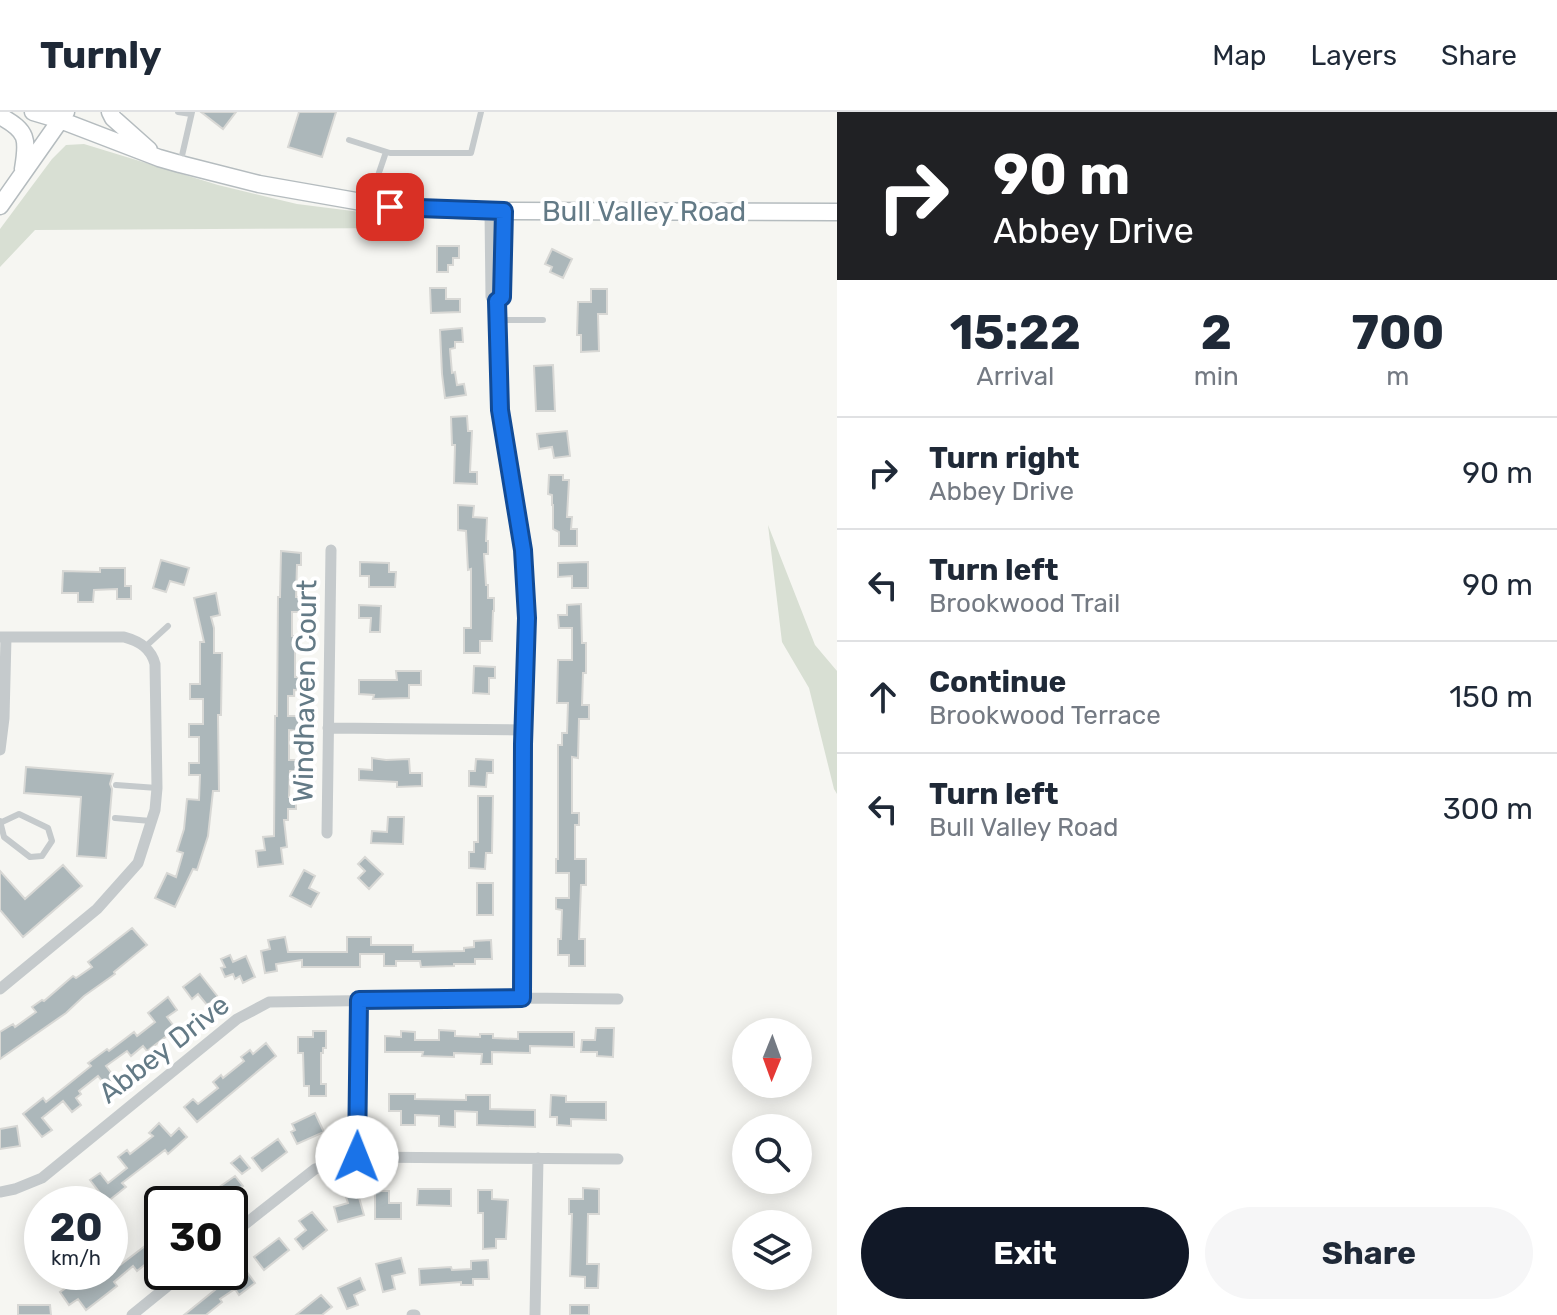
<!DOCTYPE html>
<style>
:root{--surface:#fff;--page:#f6f6f7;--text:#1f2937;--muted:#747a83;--line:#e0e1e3;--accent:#111827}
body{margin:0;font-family:Rubik,sans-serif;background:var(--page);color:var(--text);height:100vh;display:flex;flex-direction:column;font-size:30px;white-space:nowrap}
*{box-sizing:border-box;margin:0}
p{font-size:26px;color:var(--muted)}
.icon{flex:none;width:44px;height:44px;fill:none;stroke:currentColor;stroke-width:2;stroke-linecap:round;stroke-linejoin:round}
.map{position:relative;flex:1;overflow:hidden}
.sheet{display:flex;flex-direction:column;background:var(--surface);width:720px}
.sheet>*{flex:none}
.banner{background:#202124;color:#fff;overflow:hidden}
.needle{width:52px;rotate:181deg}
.tools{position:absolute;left:732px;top:906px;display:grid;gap:16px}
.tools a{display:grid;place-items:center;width:80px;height:80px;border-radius:50%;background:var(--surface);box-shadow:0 4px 20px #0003;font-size:40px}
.speed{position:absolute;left:24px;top:1074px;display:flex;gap:16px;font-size:40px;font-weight:700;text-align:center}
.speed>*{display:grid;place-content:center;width:104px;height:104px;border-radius:50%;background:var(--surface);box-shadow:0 4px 20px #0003;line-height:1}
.speed small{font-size:20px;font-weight:400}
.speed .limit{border:4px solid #111;border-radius:12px;background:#fff;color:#111}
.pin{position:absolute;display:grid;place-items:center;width:68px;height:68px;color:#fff;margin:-34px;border-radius:16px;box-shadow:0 4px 12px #0006}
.me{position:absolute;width:88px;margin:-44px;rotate:1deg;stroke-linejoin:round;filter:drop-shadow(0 0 6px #0008)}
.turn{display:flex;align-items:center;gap:28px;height:168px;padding:0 24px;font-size:36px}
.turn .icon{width:104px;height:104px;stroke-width:2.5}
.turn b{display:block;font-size:56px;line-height:68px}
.eta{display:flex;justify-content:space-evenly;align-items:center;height:136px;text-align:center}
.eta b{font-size:48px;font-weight:700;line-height:56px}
.action{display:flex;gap:16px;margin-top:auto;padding:16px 24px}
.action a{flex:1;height:92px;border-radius:48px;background:var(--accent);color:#fff;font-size:32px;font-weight:700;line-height:92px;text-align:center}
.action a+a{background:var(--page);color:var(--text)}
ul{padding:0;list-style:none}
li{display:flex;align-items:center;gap:24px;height:112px;padding:0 24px;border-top:2px solid var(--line)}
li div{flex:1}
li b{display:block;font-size:30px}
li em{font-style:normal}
header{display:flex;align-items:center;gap:48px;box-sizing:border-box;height:112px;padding:0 40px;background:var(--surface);border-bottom:2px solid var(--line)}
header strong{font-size:38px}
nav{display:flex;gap:44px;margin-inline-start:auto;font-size:28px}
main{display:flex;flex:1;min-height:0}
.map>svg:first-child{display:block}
</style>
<header>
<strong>Turnly</strong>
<nav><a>Map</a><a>Layers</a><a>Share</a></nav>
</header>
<main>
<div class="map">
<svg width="837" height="1203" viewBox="0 0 837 1203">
<rect width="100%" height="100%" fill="#f6f6f2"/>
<path fill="#d8dfd3" d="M84,32L218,73L297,92L400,105V116L35,118L0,155V117L52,47L66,33Z
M768,413L815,533L837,559V682L834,677L809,576L782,530Z"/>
<path fill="#acb7ba" stroke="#d8d8d5" stroke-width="2" d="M201,0H236L223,17Z
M299,0H336L322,45L288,35Z
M437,134H459V146H453V153H448V160H437Z
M552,137L572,147L563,166L550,160L552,155L545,152Z
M430,176H446V187H460V200L431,201Z
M591,177H607V202H598L599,239L581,240V223H577L578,190H591Z
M462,216L463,230H455V236L450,237L452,261L455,260L457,273L464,272L466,283L445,286L442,262L440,218Z
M553,253L555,299H536L534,254Z
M467,304L468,319H472L470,360H477V372L454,371L455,333H452L451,305Z
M567,319L570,344L554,346L552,335L539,337L537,322Z
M549,363H563V368H569L567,405H572L571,417H577V434H559V420L553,417V393H552V383L548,382Z
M458,393L474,394L473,405L487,406L486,429H488V442H484L486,473H488V486H494V499H493L492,529H480V541H464V516H471V457L468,458L466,419L458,418Z
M281,439L301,441V453H297L296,485H301V500H292V524H301V537H295V565H301V579L294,578V584H288V604H299V619L289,618V648H298V659H290L289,685H296V697H288V708H284L287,735L281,736L283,752L258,755L256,739L265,738L263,725L274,724L275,604H277L278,485H280Z
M161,448L189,456L184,473L170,469L166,480L153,476Z
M360,450L389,451V460H396L395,475H369V464H360Z
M588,450V476H572V464L558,465V451Z
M100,456H125V474H131V487H117V477L94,478L93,490H78V481H62L63,459L100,460Z
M216,481L220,503L211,505L214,516V541H222L221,603H218L219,679H213L208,724L197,758L193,757L175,795L155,786L167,761L176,765L183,741L177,739L184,717L187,687L199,688L200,663H189V651H199V625H189V612H203V587H190V572H200V530H204L194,486Z
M581,492L582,531H586V561H583L582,593H589V607H579L578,646L572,645V701H579V713H575V747H586V773H581L579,827H585V854H569V843H558V827H561L562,798L556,797V786H569V761H556V747H558V633H562V621H567L568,591H557L558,548H572V516H559L558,503H567V493Z
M359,493L381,494L380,520H370L371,506H359Z
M474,554L495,555V566H489V582L473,581Z
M396,559H421V573H409V586L373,587L374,583L359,582V568H397Z
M372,646L386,648L409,647L410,661H422V674L397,675V670L359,668V657L372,658Z
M476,647L493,648V661H487L486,675L469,674V659H475Z
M26,655L113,662L110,672L112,677L106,746L77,744L81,685L24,681Z
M478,684H493L492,741H486L485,757L469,756V740H474V730H478Z
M388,705H404L403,732L371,731L372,719L387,720Z
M365,745L383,762L369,777L358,766L365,759L358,752Z
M63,753L82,774L23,825L0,798V759L25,787Z
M304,758L315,764L309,776L319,781L311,795L290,784Z
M477,771H493V803H477Z
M132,816L147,833L114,860L115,862L84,884L66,901L0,947V920L13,912L15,915L36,900L32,895L42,888L44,889L73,864L76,866L92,855L88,850Z
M285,825L288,840H347V825H371V833H413V840L464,839V836L474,835V829L491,828L492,847H475V852H454V854L421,855L420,849H396V854H384V842H360V855H302V848L276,852L277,859L265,861L261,839L270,837L268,828Z
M230,843L233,850L246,844L255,865L243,871L240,864L235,867L233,862L225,865L221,856L225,855L221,847Z
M200,862L218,885L207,893L198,882L192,887L183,875Z
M168,885L177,898L167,905L176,917L147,939L143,934L131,944L127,939L106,954L115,966L106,974L98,964L79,979L81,982L76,986L81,993L72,1000L63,989L42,1006L52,1018L42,1025L23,1002L43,986L46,990L91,954L88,951L107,937L109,939L134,920L137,924L155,910L148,901Z
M596,916H614L613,945L597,944V940H581L582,928H595Z
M439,918L455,919V924L480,925V922H493V926L518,927V920H574V935L530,934V941L492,940V952H481L482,942L454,941V945L422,944L423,940H385V924L401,925V919L415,920V928H439Z
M313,919H326V936H323V941H321V972H326V984H309V974H304L303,941H298V925H313Z
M266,931L276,944L197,1010L184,995L193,987L198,992L218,976L213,970L221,963L223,966L244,949L241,945L250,938L253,942Z
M389,982H415V987L466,988V983H490V997L535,998V1015L477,1013V1000L455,999V1015L439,1014V1004L415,1003V1013H401V999H389Z
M551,983L566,984V990H606V1008L571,1007V1014L557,1013V1005H550Z
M315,1001L324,1020L297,1032L291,1020L295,1018L292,1012Z
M159,1011L171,1024L179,1016L187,1025L168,1042L165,1038L122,1071L126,1075L107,1090L90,1068L100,1061L108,1071L127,1056L118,1045L127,1038L130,1042L153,1024L149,1021Z
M17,1014L20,1034L0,1037V1017Z
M278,1027L287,1040L262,1059L252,1046Z
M240,1044L250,1056L242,1062L231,1051Z
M235,1064L243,1074L224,1088L227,1092H195Z
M583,1076L599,1077V1102H588L587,1152H599L598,1176H585V1165L570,1164L572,1102H569V1087H583Z
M418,1077H451V1094L417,1093Z
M78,1078L88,1092H74L69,1084Z
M478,1078H492V1087L508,1088L506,1127H496V1136L483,1137V1101H478Z
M375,1079H389V1091H401V1107H375Z
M358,1082L364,1103L338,1110L334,1095L348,1091L346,1085Z
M312,1100L327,1118L303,1137L295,1127L306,1118L299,1109Z
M42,1113V1134L33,1137L26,1119Z
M162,1121V1139L137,1159L133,1154L114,1170L117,1174L86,1198L78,1187L69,1193L60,1180L81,1166L85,1173L101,1160H110V1152L116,1148L120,1153Z
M279,1126L289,1138L264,1158L254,1145Z
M401,1146L405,1161L392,1164L395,1177L383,1180L376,1152Z
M488,1148L489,1167H473V1173H461V1170L420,1173L419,1157L451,1155L452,1158L471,1157V1149Z
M247,1160L255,1171L239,1183L235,1177L220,1187L222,1190L206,1203H184L231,1165L234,1169Z
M360,1166L365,1178L354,1183L358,1193L347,1197L338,1176Z
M321,1183L332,1195L322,1203H296Z
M18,1193H50L51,1203H18Z
M570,1193H589V1203H570Z"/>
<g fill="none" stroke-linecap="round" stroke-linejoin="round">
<g stroke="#b5bcbf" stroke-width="19">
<path id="secondary" d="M33,0L60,8L159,46L180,52L259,72L390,95L490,99L837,100
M110,0L113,6L149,38
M0,4C28,19 28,27 23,57
M0,94L66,0"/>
</g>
<path stroke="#c5cacc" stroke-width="6" d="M178,0L191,2
M349,28L390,41H471L481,0
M181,48L192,0
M369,90L386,40
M497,208H543
M145,535L168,514
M116,673L157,676
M115,706L151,709
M0,709L4,725L30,745L42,744L52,729L48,716L19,702L2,710"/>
<path stroke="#c5cacc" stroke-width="11" d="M490,99L491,185L497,189
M504,99L502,185L497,189L500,298L523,438L527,506L524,618L522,886
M0,525H124C139,529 151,536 155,552L157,676L155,698L138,751L97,797L0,877
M328,616L524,618
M0,638L4,606L6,525
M327,721L331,438
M357,1045L359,888
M0,1080L15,1077L42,1066L237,907L269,890L522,886L618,887
M230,1124L315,1057L357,1045L618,1047
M132,1203L185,1160
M412,1203H415
M535,1203L538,1046"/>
<use href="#secondary" stroke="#fff" stroke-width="16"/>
</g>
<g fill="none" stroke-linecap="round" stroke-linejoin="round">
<g stroke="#114b97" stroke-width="20">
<path id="route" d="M357,1045L359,888L522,886L523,632L527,506L523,438L500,298L497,189L502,185L504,99L390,95"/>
</g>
<use href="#route" stroke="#1a73e8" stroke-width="14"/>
</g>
<g text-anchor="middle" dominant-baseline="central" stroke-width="8" stroke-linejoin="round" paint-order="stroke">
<g font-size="28" fill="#637a86" stroke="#fff">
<text x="644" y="99">Bull Valley Road</text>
<text transform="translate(305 579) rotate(-89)">Windhaven Court</text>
<text transform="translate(164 937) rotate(-38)">Abbey Drive</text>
</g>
</g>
</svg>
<div class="tools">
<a><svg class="needle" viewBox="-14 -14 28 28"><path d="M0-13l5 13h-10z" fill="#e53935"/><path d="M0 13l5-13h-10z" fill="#747a83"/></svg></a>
<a><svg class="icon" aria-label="search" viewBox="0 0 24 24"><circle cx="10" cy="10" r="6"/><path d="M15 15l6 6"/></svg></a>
<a><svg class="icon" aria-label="layers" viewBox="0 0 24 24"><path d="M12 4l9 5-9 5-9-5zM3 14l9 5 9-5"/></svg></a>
</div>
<div class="speed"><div>20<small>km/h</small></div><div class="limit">30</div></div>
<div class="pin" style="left:390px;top:95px;background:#d93025"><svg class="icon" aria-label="arrive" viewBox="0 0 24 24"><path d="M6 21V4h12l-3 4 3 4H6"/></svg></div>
<svg class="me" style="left:357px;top:1045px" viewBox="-20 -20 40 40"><circle r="19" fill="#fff"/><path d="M0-13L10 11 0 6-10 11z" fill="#1a73e8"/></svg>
</div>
<section class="sheet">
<div class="banner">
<div class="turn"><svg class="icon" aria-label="right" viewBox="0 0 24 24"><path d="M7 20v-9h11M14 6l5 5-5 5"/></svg><div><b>90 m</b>Abbey Drive</div></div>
</div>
<div class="eta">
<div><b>15:22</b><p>Arrival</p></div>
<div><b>2</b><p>min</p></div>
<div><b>700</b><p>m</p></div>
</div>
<ul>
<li><svg class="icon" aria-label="right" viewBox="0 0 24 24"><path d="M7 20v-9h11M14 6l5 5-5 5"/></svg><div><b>Turn right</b><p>Abbey Drive</p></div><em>90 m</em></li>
<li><svg class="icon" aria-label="left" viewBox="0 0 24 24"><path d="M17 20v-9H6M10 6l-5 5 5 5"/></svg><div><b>Turn left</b><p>Brookwood Trail</p></div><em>90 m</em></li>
<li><svg class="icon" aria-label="ahead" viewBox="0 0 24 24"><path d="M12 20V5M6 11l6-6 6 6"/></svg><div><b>Continue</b><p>Brookwood Terrace</p></div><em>150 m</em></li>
<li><svg class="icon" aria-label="left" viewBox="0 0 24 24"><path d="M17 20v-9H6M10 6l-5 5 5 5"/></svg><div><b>Turn left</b><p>Bull Valley Road</p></div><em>300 m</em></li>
</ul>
<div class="action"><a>Exit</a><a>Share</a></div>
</section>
</main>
